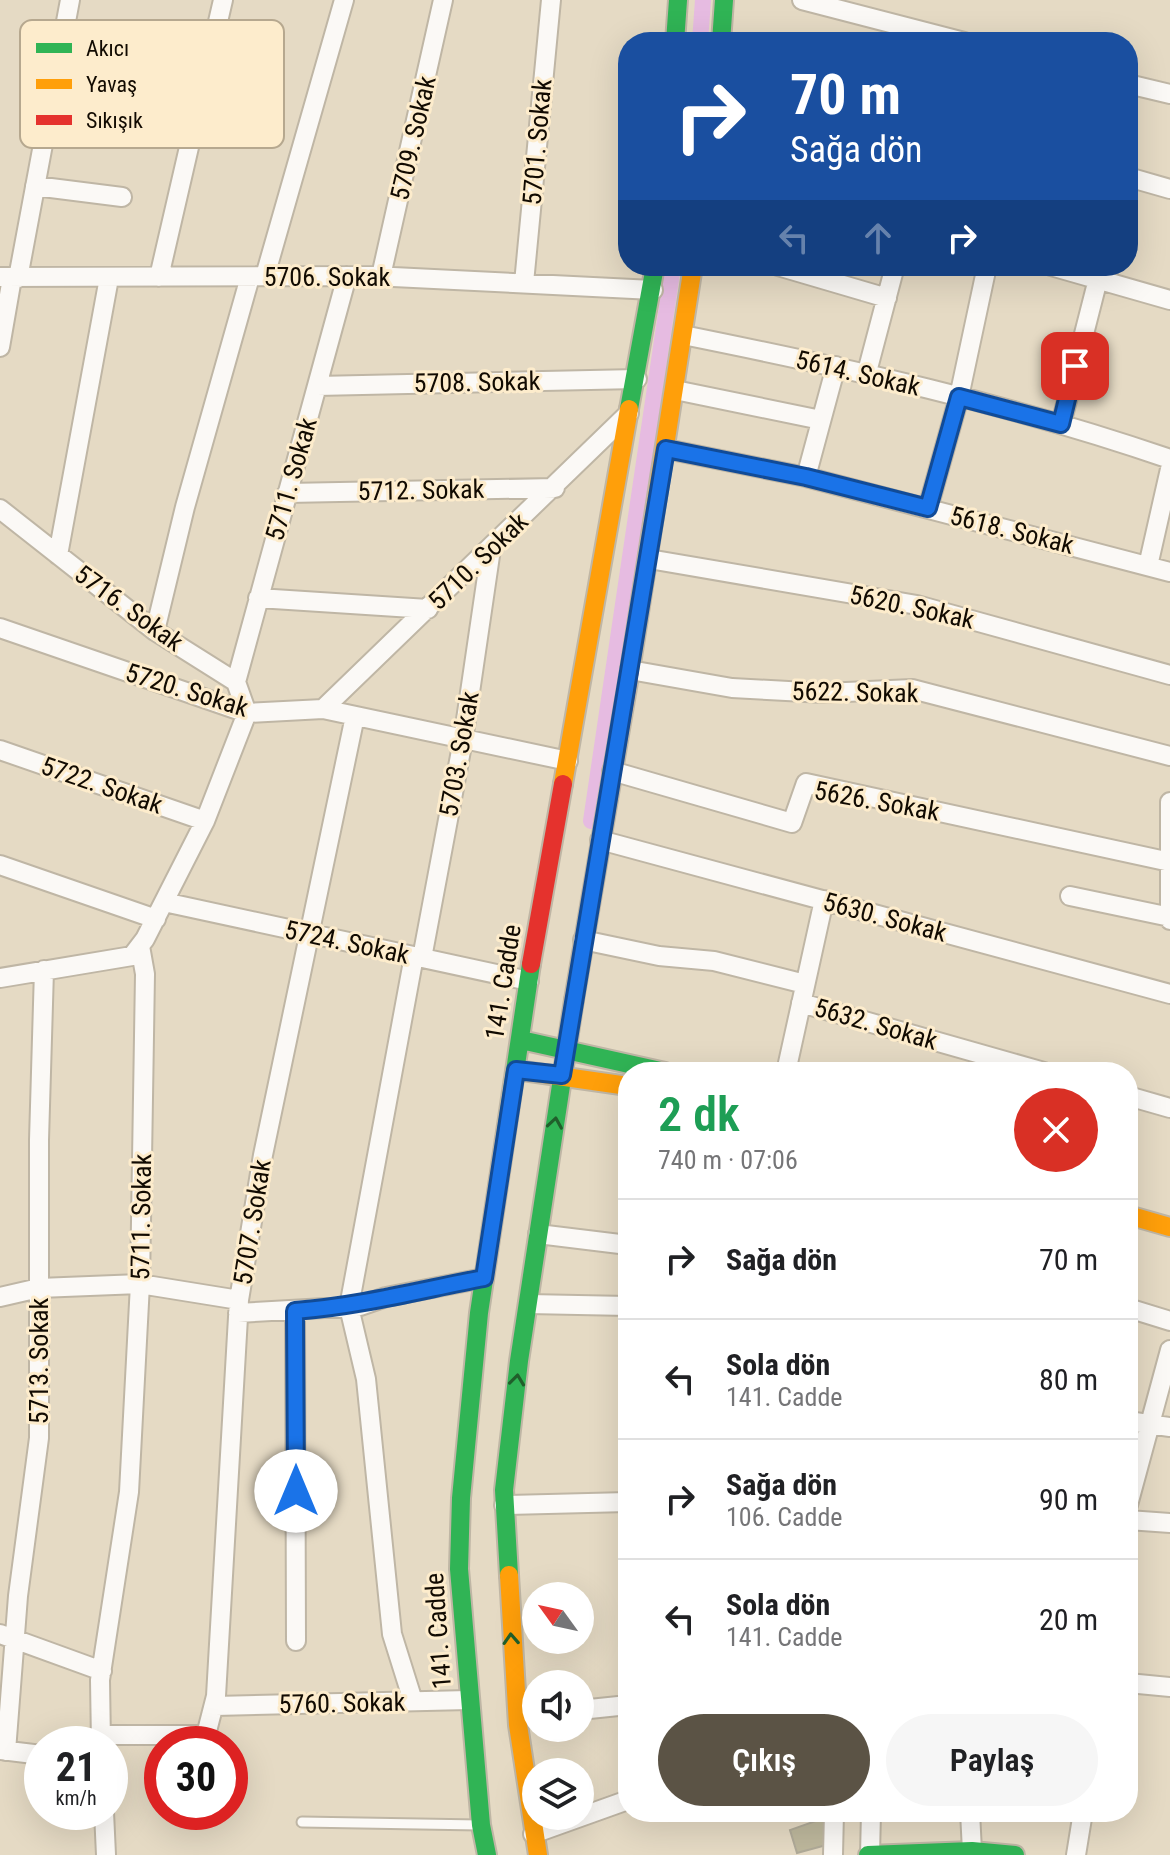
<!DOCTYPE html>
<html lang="tr">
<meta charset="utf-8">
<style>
:root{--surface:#fff;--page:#f6f6f6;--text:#202124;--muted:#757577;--line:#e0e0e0;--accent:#5b5345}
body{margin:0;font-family:"Roboto Condensed",sans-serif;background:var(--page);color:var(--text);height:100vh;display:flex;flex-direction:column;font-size:30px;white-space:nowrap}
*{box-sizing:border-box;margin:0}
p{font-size:26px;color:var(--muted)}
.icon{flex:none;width:44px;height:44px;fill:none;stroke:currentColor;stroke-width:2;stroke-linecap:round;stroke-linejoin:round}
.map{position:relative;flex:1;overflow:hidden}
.drawer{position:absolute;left:618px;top:1062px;width:520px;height:760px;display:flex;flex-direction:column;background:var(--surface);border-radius:32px;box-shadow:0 8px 32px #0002}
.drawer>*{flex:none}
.guide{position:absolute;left:618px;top:32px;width:520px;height:244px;border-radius:32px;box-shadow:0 8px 32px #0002;background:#1a4fa0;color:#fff;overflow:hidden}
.needle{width:52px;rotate:303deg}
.controls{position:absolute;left:522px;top:1582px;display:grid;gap:16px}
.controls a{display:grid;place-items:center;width:72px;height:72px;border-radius:50%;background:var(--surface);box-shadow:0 8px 32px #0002;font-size:40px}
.speed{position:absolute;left:24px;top:1726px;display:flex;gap:16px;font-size:40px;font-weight:700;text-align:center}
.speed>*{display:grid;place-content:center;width:104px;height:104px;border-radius:50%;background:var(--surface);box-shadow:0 8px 32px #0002;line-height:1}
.speed small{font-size:20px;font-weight:400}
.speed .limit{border:12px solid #d22;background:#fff;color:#111}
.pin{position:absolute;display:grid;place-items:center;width:68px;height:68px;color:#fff;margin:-34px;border-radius:16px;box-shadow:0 4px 12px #0006}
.me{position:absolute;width:88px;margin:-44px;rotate:0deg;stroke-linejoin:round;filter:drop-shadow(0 0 6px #0008)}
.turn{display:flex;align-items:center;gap:28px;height:168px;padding:0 40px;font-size:36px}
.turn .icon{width:104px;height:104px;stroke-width:2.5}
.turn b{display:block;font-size:56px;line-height:68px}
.lanes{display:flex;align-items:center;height:76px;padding:0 40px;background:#0003;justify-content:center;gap:40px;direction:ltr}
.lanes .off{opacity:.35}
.round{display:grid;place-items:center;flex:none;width:84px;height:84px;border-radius:42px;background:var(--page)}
.headline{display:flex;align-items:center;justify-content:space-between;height:136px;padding:0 40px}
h1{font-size:48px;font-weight:600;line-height:60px;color:#1e9e55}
.primary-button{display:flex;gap:16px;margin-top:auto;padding:16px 40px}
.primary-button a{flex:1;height:92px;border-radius:48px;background:var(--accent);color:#fff;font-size:32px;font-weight:600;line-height:92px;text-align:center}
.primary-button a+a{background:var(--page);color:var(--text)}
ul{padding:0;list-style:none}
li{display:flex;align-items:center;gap:24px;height:120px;padding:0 40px;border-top:2px solid var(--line)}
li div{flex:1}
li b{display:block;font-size:30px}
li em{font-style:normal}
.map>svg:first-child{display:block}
</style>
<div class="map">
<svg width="1170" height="1855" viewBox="0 0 1170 1855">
<rect width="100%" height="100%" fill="#e5dac4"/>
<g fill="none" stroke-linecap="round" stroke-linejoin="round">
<path stroke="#e6bbe1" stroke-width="16" d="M700,42L703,0
M591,821L673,266"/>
</g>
<path fill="#bdb79c" stroke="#b0aa98" stroke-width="2" d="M824,1818L830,1844L797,1853L790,1830Z"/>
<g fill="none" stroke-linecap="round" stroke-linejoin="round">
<g stroke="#bfb6a5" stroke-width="13">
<path id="lane" d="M302,1822L479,1825"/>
</g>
<g stroke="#bfb6a5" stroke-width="22">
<path id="street" d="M802,0L964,42
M1128,84L1170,94
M51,101L196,111
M1128,177L1170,189
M35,186L122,197
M778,266L887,298
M1051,266L1170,300
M265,276L344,0
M381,276L443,0
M0,277L373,276L653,290
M159,277L223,0
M18,278L70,0
M524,283L551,0
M683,335C847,368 1011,404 1170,459
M0,347L12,278
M867,372L895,266
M317,386L637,379
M675,390L821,420
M1061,424L1098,279
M666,449L806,477L1170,572
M806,477L836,366
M287,493L555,488
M928,508L959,397L987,266
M0,509L155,631L236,682L247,713
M58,555L109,278
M649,559L917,605L1170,675
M1148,566L1170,469
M258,598L428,609
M0,628L247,713L323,709L568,761
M155,631L185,507L250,277
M630,670L732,688L824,693L912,689L1170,756
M236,682L347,276
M323,709L629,413
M0,750L205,821
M612,771L792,823L806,783L1170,862
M1170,802V920
M600,840L1170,994
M0,865L156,919
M1070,896L1170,917
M164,902L529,981
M583,940L659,956L714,961L805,984
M422,958L463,740L491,549
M0,978L132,956L145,939L205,821L247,713
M801,1003L1044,1072
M786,1072L824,900
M1128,1096L1170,1108
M538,1234L628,1245
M0,1297L39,1288L140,1284L239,1300
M528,1304L628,1306
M1128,1308L1170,1321
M295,1311L296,1641
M238,1313L360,1306L386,1297L484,1278
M1128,1421L1170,1427
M504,1505L628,1502
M1128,1505L1170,1350
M1128,1520L1170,1523
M0,1634L102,1671
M1128,1683L1170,1687
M413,1701L392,1634L366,1379L349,1307L414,956
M215,1706L469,1700
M580,1710L628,1705
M101,1735H206L216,1696L239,1300L263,1155L355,716
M101,1744L100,1680L129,1492L140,1284L145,974L140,946
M0,1750L42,1755
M6,1751L18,1596L39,1438V1140L44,970
M104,1812L106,1855
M970,1812L972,1851
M533,1834L628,1800
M833,1855L834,1812
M870,1855L871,1812
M1076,1855L1083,1812"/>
</g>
<g stroke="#bfb6a5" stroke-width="22">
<path id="fast" d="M675,42L678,0
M721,42L724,0
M629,409L655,266
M521,1040L665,1072
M509,1575L504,1490L519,1361L574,1000
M487,1855L481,1825L459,1569L461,1498L479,1313L531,964
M868,1855L972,1851L1015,1855"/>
</g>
<g stroke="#bfb6a5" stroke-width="22">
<path id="slow" d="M630,670L693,266
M563,784L629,409
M516,1070L628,1086
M1128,1215L1170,1227
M509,1575L518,1725L538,1855"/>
</g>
<g stroke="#bfb6a5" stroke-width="22">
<path id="jam" d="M531,964L563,784
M574,1000L630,670"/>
</g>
<use href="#lane" stroke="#fbf9f6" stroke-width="9"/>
<use href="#street" stroke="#fbf9f6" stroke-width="18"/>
<use href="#fast" stroke="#30b455" stroke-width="18"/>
<use href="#slow" stroke="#ff9f0a" stroke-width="18"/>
<use href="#jam" stroke="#e5322d" stroke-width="18"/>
</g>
<defs><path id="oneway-chevron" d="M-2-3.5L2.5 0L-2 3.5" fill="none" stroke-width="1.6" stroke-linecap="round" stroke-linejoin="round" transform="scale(2)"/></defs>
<g stroke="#205f2b">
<use href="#oneway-chevron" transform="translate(555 1123) rotate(-81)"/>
<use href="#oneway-chevron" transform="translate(517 1380) rotate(-83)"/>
<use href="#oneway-chevron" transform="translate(511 1639) rotate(-93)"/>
</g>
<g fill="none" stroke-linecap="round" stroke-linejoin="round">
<g stroke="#114b97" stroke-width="20">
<path id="route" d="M296,1491L295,1311C360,1306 421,1290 484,1278L516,1070L562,1075L666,449L806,477L928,508L959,397L1061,424L1075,366"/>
</g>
<use href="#route" stroke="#1a73e8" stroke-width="14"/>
</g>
<g text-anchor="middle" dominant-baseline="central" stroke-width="6" stroke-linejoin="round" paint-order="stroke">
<g font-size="26" fill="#110a01" stroke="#fdeccc">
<text transform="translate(413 138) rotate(-77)">5709. Sokak</text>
<text transform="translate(537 142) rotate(-85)">5701. Sokak</text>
<text x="327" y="277">5706. Sokak</text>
<text transform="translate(858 373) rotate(13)">5614. Sokak</text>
<text transform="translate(477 382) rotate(-1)">5708. Sokak</text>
<text transform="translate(291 479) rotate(-74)">5711. Sokak</text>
<text transform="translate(421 490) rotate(-1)">5712. Sokak</text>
<text transform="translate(1012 530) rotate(14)">5618. Sokak</text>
<text transform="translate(478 561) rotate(-44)">5710. Sokak</text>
<text transform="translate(912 607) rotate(12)">5620. Sokak</text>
<text transform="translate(129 608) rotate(36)">5716. Sokak</text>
<text transform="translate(187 690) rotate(17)">5720. Sokak</text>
<text transform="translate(855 692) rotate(1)">5622. Sokak</text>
<text transform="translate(459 754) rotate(-80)">5703. Sokak</text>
<text transform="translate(102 785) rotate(19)">5722. Sokak</text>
<text transform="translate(877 801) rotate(10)">5626. Sokak</text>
<text transform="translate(885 917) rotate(15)">5630. Sokak</text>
<text transform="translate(347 942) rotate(12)">5724. Sokak</text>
<text transform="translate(503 982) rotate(-81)">141. Cadde</text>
<text transform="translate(876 1024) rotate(16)">5632. Sokak</text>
<text transform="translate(141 1217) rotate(-89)">5711. Sokak</text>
<text transform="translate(252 1222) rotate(-81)">5707. Sokak</text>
<text transform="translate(39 1361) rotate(-90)">5713. Sokak</text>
<text transform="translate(438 1631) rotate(-94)">141. Cadde</text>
<text transform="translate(342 1703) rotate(-1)">5760. Sokak</text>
</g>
</g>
<rect x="20" y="20" width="264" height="128" rx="12" fill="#fdeccc" stroke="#b6a88f" stroke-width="2"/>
<rect x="36" y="43" width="36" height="10" fill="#30b455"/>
<rect x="36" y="79" width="36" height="10" fill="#ff9f0a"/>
<rect x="36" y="115" width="36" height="10" fill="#e5322d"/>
<g font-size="22" fill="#110a01">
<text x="86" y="56">Akıcı</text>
<text x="86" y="92">Yavaş</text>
<text x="86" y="128">Sıkışık</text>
</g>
</svg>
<div class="controls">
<a><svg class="needle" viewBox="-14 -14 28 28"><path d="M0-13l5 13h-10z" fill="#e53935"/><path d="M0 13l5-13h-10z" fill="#757577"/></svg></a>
<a><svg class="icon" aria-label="sound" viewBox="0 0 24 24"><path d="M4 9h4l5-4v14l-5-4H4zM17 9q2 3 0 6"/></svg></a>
<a><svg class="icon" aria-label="layers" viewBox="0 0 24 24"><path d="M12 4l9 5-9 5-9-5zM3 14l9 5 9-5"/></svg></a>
</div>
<div class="speed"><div>21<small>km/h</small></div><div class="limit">30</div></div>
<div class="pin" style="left:1075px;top:366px;background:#d93025"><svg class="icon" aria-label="arrive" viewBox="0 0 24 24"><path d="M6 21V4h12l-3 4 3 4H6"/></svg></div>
<svg class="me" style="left:296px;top:1491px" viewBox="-20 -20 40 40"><circle r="19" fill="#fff"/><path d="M0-13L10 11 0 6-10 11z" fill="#1a73e8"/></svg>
<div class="guide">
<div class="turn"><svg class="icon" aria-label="right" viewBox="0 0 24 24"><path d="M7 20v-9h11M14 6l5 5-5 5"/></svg><div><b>70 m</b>Sağa dön</div></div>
<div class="lanes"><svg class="icon off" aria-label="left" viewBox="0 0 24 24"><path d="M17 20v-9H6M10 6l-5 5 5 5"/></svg><svg class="icon off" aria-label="ahead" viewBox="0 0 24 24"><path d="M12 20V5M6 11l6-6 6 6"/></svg><svg class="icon" aria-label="right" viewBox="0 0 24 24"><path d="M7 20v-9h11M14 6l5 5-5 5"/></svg></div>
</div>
<section class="drawer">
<div class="headline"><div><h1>2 dk</h1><p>740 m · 07:06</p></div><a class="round" style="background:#d93025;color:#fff"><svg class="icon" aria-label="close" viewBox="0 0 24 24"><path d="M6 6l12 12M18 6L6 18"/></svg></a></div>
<ul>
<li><svg class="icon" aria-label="right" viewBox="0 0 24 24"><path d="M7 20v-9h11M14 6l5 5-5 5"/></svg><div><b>Sağa dön</b></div><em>70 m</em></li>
<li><svg class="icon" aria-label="left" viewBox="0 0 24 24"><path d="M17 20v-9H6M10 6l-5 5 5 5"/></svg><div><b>Sola dön</b><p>141. Cadde</p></div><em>80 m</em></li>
<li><svg class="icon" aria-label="right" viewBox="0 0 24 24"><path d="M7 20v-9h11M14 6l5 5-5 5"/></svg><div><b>Sağa dön</b><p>106. Cadde</p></div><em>90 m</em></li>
<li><svg class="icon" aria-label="left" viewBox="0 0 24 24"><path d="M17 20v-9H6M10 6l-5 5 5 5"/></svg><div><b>Sola dön</b><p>141. Cadde</p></div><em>20 m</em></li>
</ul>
<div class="primary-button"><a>Çıkış</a><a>Paylaş</a></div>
</section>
</div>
